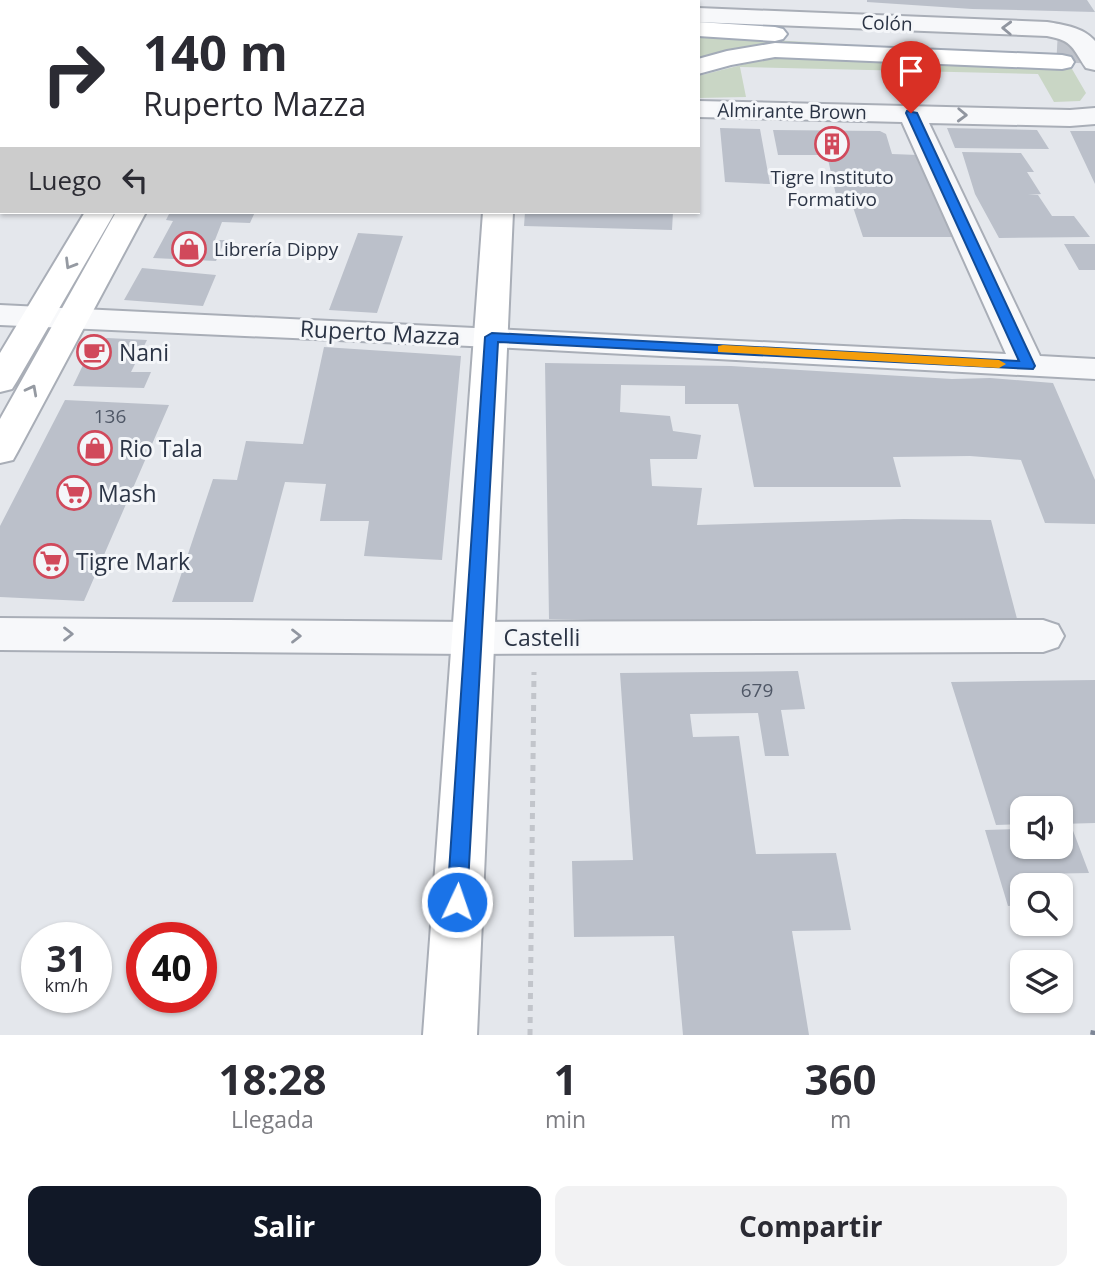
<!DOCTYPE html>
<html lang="es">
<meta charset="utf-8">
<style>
:root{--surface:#fff;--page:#f2f2f3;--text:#2b2b33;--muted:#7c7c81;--accent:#111827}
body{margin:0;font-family:"Open Sans",sans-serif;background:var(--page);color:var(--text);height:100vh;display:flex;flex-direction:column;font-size:26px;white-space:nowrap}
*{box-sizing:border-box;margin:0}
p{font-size:23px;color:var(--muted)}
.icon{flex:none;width:38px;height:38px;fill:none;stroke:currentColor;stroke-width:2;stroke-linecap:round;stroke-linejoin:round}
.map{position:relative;height:1035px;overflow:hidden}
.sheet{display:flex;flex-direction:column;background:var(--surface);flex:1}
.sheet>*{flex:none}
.top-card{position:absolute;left:0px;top:0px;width:700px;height:214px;box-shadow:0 2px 5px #0004;background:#fff;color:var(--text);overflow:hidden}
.buttons{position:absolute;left:1010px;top:796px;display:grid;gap:14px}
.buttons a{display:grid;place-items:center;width:63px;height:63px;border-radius:14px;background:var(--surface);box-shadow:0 2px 5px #0004;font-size:35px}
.speed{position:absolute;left:21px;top:922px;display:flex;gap:14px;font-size:35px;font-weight:700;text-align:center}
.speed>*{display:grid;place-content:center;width:91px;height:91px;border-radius:50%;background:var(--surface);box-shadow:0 2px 5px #0004;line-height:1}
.speed small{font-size:18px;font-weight:400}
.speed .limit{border:10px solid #d22;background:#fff;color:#111}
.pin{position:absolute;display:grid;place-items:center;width:60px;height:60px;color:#fff;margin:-72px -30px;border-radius:50% 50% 50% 0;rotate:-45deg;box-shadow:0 0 7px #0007}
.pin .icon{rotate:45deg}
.me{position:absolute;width:77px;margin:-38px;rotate:3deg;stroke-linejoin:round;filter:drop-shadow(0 0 5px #0008)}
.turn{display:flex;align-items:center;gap:24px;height:147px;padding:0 28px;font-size:32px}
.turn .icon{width:91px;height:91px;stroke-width:2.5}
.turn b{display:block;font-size:49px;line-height:60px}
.then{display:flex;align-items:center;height:66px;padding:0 28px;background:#0003;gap:14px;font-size:26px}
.eta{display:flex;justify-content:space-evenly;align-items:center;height:119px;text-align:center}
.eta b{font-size:42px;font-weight:700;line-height:49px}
.action{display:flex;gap:14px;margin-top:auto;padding:14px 28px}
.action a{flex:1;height:80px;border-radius:14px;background:var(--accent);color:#fff;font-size:28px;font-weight:700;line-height:80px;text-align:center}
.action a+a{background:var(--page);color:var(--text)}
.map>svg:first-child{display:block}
</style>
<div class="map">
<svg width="1095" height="1035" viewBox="0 0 1095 1035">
<rect width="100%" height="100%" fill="#e4e7ec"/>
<path fill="#c9d6c5" d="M698,36L826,43C783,45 740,44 698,58Z
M826,56L1072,69L1086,93L1080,101L1054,102L1038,74L740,67L746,97L698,98V76L765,59Z"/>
<path fill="#bbc0ca" d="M867,0H1087L1095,12L972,9L867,2Z
M720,128L760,129L770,184L725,182Z
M947,128L1037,130L1049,149L955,148Z
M773,130L880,131L886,134L892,154L918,155L953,237H863L852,204H838L827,155H778Z
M1070,131H1095V184Z
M962,152L1021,153L1034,172H1027L1041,194L1028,195H1038L1052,216H1074L1090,237L999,238L975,194Z
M170,212H255L250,223L222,222L215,240H225L216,261L153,258L173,221L166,220Z
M525,212H673L672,230L524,226Z
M358,233L403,236L377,313L329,310Z
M1064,244H1095V270H1079Z
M142,268L216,275L203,306L124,300Z
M107,338L147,340L131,372H151L144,388L73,386L93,344Z
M324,347L461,356L442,560L364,556L369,521H320L326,484L285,482L253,602H172L213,479L237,480L246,441L303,444Z
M545,363L731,366L952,379L990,378L1053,383L1095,480V524L1045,523L1021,460L970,456L893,457L901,487H754L738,404H685V386L621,385L620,412L670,416L673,431L701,435L697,459H650L652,486L702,488L697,525L904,519L991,520L1020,630L549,619Z
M65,400L169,405L84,601L0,597V526Z
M798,671L805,709L781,710L789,756H765L758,713L690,714L693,737L739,736L756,854L836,853L851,930L792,931L809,1035H683L674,936L574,937L572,861L633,860L620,673Z
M1095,680V823L1060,824V808H1022V824L996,825L951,682Z
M1060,828H1072L1089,873L1033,874L1037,886H1022V905L1008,906L985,830L1022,829V847H1060Z"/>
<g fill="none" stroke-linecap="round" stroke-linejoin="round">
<path stroke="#bfc3cb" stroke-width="26" stroke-dasharray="26 13" stroke-linecap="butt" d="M1057,49L1095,51"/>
<g stroke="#a9aeb7" stroke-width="4">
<path id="street" d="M491,0H515V2H491Z
M554,0H584L553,2Z
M698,8L1047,22C1064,25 1083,27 1095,41V70L1086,68C1072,48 1074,41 1047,36L698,22Z
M698,101L1070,110L1095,108V124L1070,126L929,123L1040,356L1095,359V379L492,347L0,325V305L1006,354L902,122L698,117Z
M0,618L472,622L1043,620L1058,625L1064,636L1058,647L1043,652L472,654L0,650Z"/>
</g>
<g stroke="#a9aeb7" stroke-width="4">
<path id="secondary" d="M85,212H115L17,381L12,389L0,392V353Z
M116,212H146L18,451L13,460L0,463V419Z
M483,212H513L477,1035H423Z"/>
</g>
<g stroke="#a3abb8" stroke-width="4">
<path id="primary" d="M188,0H249L250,2H190Z
M698,22L775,27L783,29L787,34L783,39L775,41L698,36Z
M775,43L1062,55L1071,57L1074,62L1071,67L1062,69L775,57L731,65L698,74V59L727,51Z
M0,88H2V104H0Z"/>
</g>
<path stroke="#c2c5cb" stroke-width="5" stroke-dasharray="6 6" stroke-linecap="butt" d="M530,1035L534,672"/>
<use href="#street" fill="#f7f8fa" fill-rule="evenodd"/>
<use href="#secondary" fill="#fff" fill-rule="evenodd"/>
<use href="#primary" fill="#fff" fill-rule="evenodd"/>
<path stroke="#7d8696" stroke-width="6" stroke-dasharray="4.5 9" stroke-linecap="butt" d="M1093,1035L1095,1024"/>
</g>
<defs><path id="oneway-chevron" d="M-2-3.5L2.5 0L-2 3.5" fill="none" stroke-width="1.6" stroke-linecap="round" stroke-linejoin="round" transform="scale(1.75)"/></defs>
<g stroke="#9196a0">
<use href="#oneway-chevron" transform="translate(1007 28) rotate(-178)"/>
<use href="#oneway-chevron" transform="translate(962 115) rotate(2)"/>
<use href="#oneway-chevron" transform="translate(68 634)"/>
<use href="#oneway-chevron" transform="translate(296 636)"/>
</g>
<g stroke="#959aa2">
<use href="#oneway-chevron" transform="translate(70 264) rotate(121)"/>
<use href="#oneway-chevron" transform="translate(32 390) rotate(-62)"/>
</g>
<path fill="#1a73e8" stroke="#114b97" stroke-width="2" d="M907,111L917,113L1035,366L1033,369L498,342L467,902L464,909L457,912L450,909L447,902L485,337L492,333L1019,361L906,113Z"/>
<path fill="#f59e0b" d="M723,345L999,360L1006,364L999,368L718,352V346Z"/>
<defs>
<g id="building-ring" transform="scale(1.75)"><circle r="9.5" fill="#f4f6f9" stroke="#d1495b" stroke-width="1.5"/><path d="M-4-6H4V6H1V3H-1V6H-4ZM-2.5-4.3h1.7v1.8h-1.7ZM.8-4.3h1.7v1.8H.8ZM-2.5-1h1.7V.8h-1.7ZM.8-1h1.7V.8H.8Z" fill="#d1495b"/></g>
<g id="shop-ring" transform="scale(1.75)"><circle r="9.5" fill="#f4f6f9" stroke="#d1495b" stroke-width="1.5"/><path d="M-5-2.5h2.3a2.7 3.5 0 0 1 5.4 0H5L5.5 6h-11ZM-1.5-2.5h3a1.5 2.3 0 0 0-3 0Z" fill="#d1495b"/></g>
<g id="cafe-ring" transform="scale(1.75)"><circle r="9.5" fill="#f4f6f9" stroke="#d1495b" stroke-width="1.5"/><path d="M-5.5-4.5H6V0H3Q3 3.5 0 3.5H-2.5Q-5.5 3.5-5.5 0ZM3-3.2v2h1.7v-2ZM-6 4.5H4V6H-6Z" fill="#d1495b"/></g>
<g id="supermarket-ring" transform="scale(1.75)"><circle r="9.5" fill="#f4f6f9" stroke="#d1495b" stroke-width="1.5"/><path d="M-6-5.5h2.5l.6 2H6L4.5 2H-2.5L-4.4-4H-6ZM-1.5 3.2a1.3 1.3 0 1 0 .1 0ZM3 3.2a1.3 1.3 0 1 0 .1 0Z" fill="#d1495b"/></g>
</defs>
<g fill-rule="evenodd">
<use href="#building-ring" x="832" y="144"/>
<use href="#shop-ring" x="189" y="249"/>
<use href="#cafe-ring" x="94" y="352"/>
<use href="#shop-ring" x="95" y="448"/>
<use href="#supermarket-ring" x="74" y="493"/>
<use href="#supermarket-ring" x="51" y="561"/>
</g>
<g text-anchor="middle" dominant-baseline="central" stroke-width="6" stroke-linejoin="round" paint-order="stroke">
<g font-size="19" fill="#2b3445" stroke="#f4f6f9">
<text transform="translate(887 23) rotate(2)">Colón</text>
<text transform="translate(792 111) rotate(1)">Almirante Brown</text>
</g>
<g font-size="19" fill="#2b3445" stroke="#f4f6f9">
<text x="832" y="177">Tigre Instituto<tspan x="832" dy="22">Formativo</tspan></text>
<text x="214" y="249" text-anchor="start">Librería Dippy</text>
</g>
<g font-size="19" fill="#4f5766">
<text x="110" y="416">136</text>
<text x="757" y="690">679</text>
</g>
<g font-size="23" fill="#2b3445" stroke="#f4f6f9">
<text transform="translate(380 332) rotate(3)">Ruperto Mazza</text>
<text x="542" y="637">Castelli</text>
</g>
<g font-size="23" fill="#2b3445" stroke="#f4f6f9" text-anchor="start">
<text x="119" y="352">Nani</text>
<text x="119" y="448">Rio Tala</text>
<text x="98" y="493">Mash</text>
<text x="76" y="561">Tigre Mark</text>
</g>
</g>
</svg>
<div class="buttons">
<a><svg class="icon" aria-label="sound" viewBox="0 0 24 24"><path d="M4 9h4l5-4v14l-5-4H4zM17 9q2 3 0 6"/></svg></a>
<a><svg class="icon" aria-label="search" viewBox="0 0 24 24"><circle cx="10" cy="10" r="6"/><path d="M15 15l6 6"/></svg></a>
<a><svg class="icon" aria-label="layers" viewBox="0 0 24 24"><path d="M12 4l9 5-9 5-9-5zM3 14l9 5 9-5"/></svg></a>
</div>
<div class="speed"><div>31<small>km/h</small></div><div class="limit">40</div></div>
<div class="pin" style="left:911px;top:113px;background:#d93025"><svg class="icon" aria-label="arrive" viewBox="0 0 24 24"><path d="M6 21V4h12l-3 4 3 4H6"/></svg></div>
<svg class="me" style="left:457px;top:902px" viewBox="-20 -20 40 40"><circle r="17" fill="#1a73e8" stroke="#fff" stroke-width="3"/><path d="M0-11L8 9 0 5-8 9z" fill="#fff"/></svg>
<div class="top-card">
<div class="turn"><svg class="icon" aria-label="right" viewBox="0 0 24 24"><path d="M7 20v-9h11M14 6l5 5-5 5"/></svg><div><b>140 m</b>Ruperto Mazza</div></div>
<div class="then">Luego<svg class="icon" aria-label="left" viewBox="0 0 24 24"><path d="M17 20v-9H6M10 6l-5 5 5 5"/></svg></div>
</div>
</div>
<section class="sheet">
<div class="eta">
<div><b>18:28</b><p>Llegada</p></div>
<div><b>1</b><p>min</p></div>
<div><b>360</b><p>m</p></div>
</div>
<div class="action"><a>Salir</a><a>Compartir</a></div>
</section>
